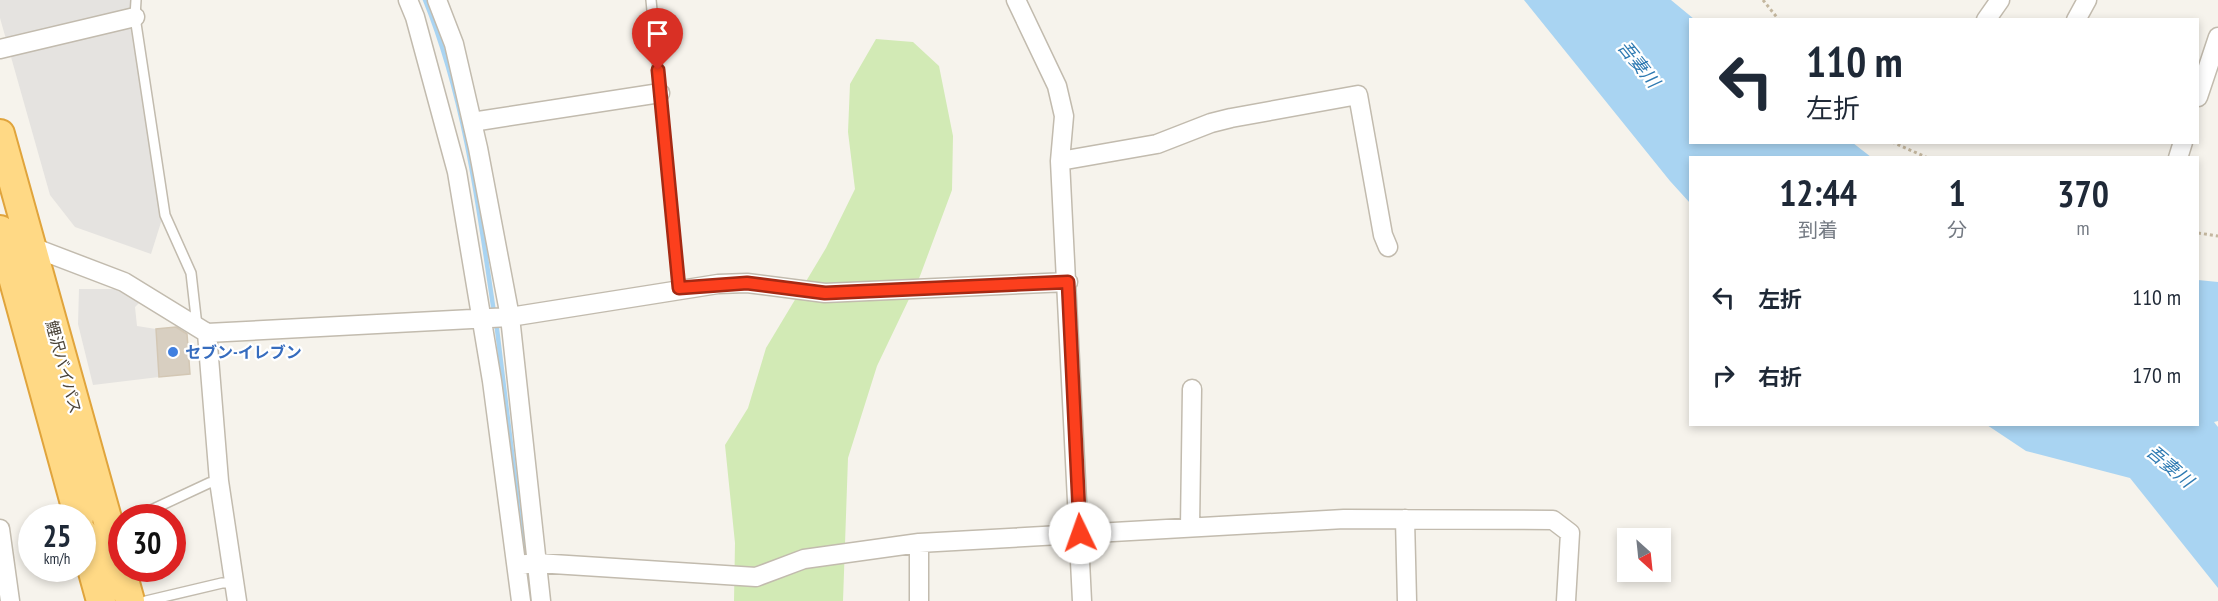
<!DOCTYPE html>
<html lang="ja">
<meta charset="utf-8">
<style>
:root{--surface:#fff;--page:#f2f2f3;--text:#1f2937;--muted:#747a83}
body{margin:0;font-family:"PT Sans Narrow","Noto Sans JP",sans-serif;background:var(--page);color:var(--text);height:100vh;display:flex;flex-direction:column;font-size:22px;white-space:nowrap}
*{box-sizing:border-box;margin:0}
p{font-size:20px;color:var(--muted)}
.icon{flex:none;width:33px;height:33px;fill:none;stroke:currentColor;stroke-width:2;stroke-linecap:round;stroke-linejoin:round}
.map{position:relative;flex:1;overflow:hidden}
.drawer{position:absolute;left:1689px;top:156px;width:510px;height:270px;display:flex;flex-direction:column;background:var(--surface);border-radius:0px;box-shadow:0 3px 9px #0003}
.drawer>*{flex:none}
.top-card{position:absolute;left:1689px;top:18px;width:510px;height:126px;border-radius:0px;box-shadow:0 3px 9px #0003;background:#fff;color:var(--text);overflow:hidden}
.needle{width:39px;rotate:153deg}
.fabs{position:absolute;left:1617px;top:528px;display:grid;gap:12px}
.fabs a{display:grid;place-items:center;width:54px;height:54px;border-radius:0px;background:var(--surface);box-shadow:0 3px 9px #0003;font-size:30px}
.speed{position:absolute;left:18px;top:504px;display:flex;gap:12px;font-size:30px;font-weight:700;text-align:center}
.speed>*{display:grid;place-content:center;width:78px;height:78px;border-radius:50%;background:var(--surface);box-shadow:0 3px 9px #0003;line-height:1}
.speed small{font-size:15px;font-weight:400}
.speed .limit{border:9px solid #d22;background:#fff;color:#111}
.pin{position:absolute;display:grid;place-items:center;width:51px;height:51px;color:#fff;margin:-62px -26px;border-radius:50% 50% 50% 0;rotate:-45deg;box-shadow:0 0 6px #0007}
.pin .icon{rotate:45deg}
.me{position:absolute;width:66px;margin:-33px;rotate:357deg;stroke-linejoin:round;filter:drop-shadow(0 0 4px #0008)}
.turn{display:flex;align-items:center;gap:21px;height:126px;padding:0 18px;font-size:27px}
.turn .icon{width:78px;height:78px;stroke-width:2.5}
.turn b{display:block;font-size:42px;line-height:51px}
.eta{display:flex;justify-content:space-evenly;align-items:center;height:102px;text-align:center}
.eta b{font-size:36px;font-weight:800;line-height:42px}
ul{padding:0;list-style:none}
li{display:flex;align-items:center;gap:18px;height:78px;padding:0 18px}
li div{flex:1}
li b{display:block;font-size:22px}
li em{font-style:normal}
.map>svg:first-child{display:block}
</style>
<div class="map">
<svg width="2218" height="601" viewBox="0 0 2218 601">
<rect width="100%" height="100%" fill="#f6f3ec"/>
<path fill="#d2eab5" d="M876,39L913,42L939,66L953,136L952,190L920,276L877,366L848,458L843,601H734L735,543L725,445L748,408L766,348L826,248L855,189L848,132L850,84Z"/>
<path fill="#e5e3e0" d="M0,0H133L163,216L151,254L75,227L50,195L0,18Z
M79,289H115L140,302L135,307L137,326L156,329L159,377L93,385L78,324Z"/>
<path fill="#a9d4f2" d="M1524,0H1671L1694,19L1690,20V142L1853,143L1871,157L1690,158V203L1670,181Z
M2198,280L2218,282V421L2214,422L2218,427V588L2130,478L2026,451L1987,425L2198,424Z"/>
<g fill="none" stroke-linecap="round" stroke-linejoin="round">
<path stroke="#a9d4f2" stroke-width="4.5" d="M425,0C465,98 479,209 494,313
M496,321L525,560
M526,568L531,601"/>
</g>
<path fill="#d8cfc1" stroke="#d3c7b4" stroke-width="1.5" d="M176,327L187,334L190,374L159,377L156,329Z"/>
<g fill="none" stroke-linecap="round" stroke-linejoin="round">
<g stroke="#c2bbae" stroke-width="12">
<path id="service" d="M136,0L135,17L165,215L191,273L197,326
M651,0L679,289
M134,518L209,483L219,481
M146,601L222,583H233"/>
</g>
<g stroke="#c2bbae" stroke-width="21">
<path id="minor" d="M408,0L415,17L457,172L492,381L521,601
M437,0L454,44L478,148L510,317L541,601
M1016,0L1057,86L1064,116L1060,161L1082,601
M1986,20L2000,0
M2076,20L2087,0
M0,49L135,17
M2198,97L2218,37
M472,122L660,93
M2178,158L2183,142
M1060,161L1157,144L1211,123L1231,118L1358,95L1383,235L1388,247
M27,245L124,282L207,333L510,317L718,284L747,283L825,293L1068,282
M207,333L219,481L237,601
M1405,519L1407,601
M1190,527L1192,389
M0,529L10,601
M919,543V601
M517,565L537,563L756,577L804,559L919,543L1344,519L1553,520L1570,533L1566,601"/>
</g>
<g stroke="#e0a43c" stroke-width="32">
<path id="trunk" d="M0,134L130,601
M0,230L79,518
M82,532L101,601"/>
</g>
<path stroke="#c4b79f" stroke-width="3" stroke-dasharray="3 3" stroke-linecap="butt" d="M1763,0L1779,20
M1892,142L1928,158
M2198,233L2218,236"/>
<use href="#service" stroke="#fff" stroke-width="9"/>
<use href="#minor" stroke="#fff" stroke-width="18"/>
<use href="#trunk" stroke="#ffd985" stroke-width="28"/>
</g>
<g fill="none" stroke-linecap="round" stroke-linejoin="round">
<g stroke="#a42913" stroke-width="15">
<path id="route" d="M658,70L679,288L747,283L825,293L1068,282L1080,533"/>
</g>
<use href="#route" stroke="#fc3f1d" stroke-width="10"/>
</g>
<circle fill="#3f7fe0" stroke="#fff" stroke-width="2" cx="173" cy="352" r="6"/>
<g text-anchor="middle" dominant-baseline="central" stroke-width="4.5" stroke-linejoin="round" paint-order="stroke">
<g font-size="16" font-weight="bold" fill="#366cbe" stroke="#fff" text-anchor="start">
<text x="185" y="352">セブン-イレブン</text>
</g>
<g font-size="16" fill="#4b4439" stroke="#fff">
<text transform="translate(64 367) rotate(75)">鯉沢バイパス</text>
</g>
<g font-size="18" font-style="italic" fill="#2e7ab2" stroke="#fff">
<text transform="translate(1639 64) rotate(51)">吾妻川</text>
<text transform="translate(2170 466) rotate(40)">吾妻川</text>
</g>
</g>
</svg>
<div class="fabs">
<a><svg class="needle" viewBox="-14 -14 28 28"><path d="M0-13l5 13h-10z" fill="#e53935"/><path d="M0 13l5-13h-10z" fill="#747a83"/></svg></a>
</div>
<div class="speed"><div>25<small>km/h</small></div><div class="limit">30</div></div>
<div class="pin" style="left:658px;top:70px;background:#d93025"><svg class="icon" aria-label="arrive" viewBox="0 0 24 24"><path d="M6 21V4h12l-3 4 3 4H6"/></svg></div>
<svg class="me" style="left:1080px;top:533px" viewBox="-20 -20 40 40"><circle r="19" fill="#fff"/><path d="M0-13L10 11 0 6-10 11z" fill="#fc3f1d"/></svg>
<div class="top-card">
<div class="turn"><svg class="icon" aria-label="left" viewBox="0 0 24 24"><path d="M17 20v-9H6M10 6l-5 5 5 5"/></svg><div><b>110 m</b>左折</div></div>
</div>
<section class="drawer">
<div class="eta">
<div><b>12:44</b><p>到着</p></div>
<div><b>1</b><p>分</p></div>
<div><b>370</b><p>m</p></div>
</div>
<ul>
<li><svg class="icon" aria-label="left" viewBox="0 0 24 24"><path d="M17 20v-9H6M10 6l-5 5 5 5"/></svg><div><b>左折</b></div><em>110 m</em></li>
<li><svg class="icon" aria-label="right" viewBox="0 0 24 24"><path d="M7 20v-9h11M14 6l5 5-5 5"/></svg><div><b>右折</b></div><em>170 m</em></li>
</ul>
</section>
</div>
